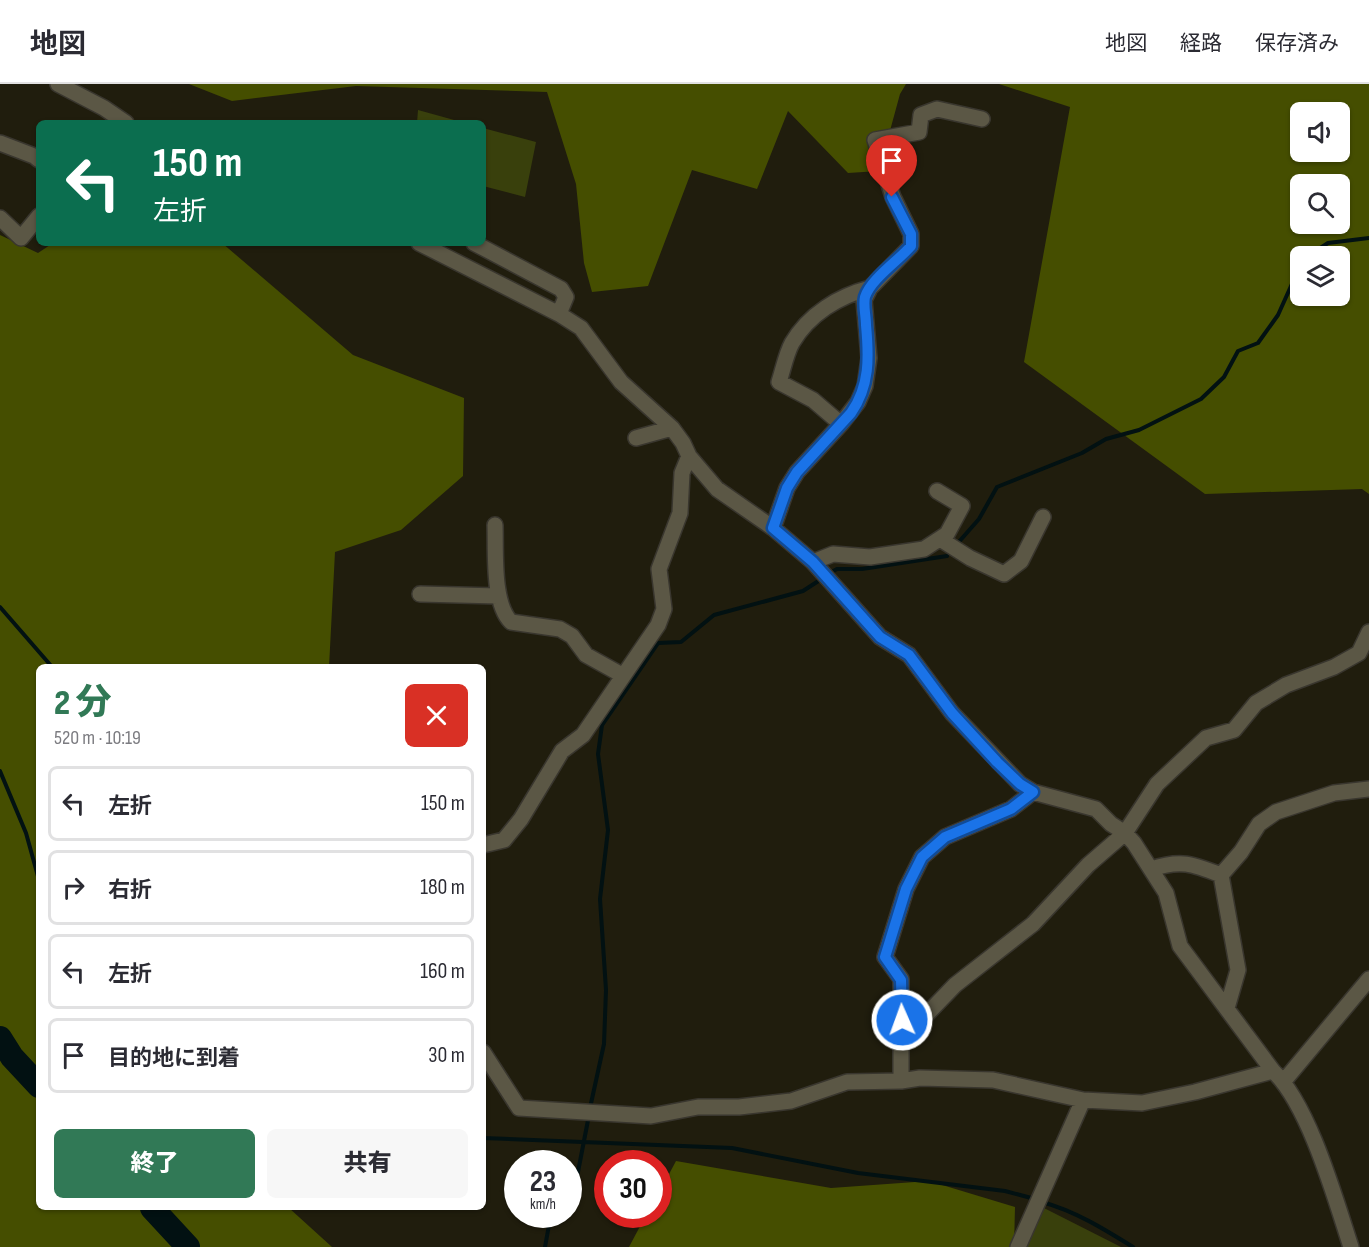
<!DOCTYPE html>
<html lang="ja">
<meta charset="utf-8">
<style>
:root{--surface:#fff;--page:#f7f7f7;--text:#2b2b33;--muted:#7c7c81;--line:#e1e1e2;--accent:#317956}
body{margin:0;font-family:"Sofia Sans Condensed","Noto Sans JP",sans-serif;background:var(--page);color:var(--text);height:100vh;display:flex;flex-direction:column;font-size:22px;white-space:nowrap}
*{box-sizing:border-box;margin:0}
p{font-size:20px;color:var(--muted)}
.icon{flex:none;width:33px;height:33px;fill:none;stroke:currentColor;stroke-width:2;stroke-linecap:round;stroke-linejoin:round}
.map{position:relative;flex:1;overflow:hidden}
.side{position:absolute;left:36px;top:580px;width:450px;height:546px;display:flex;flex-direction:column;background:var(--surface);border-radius:9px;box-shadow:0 2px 4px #0004}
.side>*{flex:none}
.hud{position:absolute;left:36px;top:36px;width:450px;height:126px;border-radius:9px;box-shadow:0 2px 4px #0004;background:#0b6e4f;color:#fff;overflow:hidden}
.buttons{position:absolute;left:1290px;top:18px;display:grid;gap:12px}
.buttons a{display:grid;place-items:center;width:60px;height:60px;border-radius:9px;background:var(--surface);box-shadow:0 2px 4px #0004;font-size:30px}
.speed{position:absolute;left:504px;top:1066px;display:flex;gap:12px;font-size:30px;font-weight:700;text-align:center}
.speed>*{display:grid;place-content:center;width:78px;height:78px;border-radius:50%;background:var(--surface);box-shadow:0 2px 4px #0004;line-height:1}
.speed small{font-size:15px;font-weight:400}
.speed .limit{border:9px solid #d22;background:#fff;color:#111}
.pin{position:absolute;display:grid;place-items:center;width:51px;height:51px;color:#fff;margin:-62px -26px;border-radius:50% 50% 50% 0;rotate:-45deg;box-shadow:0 0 6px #0007}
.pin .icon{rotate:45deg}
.me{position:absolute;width:66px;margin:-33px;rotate:358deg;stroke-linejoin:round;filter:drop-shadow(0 0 4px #0008)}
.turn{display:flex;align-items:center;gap:21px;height:126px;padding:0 18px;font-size:27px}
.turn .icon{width:78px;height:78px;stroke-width:2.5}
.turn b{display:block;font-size:42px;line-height:51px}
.round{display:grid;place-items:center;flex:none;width:63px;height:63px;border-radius:9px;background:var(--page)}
.headline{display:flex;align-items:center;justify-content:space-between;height:102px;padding:0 18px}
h1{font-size:36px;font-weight:800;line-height:45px;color:var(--accent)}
.cta{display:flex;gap:12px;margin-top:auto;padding:12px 18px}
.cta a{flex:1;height:69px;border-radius:9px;background:var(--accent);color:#fff;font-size:24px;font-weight:800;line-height:69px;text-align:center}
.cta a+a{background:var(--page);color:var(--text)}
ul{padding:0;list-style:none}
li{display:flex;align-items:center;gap:18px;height:75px;margin:0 12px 9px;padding:0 6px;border:3px solid var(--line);border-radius:9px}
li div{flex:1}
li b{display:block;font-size:22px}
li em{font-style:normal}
header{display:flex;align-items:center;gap:36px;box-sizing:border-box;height:84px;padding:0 30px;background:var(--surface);border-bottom:2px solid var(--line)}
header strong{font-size:28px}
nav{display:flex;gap:33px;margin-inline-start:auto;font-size:21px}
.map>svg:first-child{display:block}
</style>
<header>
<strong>地図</strong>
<nav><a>地図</a><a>経路</a><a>保存済み</a></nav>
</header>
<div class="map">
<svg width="1369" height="1163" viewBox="0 0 1369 1163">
<rect width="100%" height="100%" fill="#201d0d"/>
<path fill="#39400c" d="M418,26L465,39H417Z
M483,44L536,58L525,113L483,102Z
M1042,1123L1121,1163H1026Z"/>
<path fill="#454e00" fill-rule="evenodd" d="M189,0H906L900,10L879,87L848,89L788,27L757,105L692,86L648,202L592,208L584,179L576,100L547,8L356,2L232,17Z
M999,0H1369V410L1362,405L1205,410L1024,278L1070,23ZM1300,28H1340V68H1300ZM1300,100H1340V140H1300ZM1300,172H1340V212H1300Z
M0,151L38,169L53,159H222L353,271L464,314L463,392L401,446L335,468L329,583L39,584V1124H289L332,1163H0Z
M676,1077L831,1104L929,1097L1015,1123L1014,1163H629L646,1131H658L659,1109Z"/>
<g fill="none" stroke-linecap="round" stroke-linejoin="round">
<path stroke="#021112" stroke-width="4" d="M1308,172L1328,159L1369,154
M957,460L979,435L997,403L1082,369L1106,355L1139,346L1201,315L1224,293L1238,267L1258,259L1278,231L1300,182
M830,489L837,485H862L947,472
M0,523L53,584
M0,687L26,749L39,796
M590,1024L604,960L606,906L600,815L608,746L598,670L602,641L658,559L681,558L714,531L803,507L823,494
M483,1054L732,1064L858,1089L1005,1107L1035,1115
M568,1104L577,1093L589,1031
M1042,1118C1075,1127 1104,1145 1133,1163
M545,1163L549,1141L554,1131"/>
<path stroke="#021112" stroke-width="24" d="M0,954L12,973L39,1002
M152,1124L188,1163"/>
<g stroke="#39362e" stroke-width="18">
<path id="street" d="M58,0L104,24L126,39
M0,59L34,72L39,76
M0,134L21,154L39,132
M419,159L559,230L581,244L621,298L672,344L683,359L689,372L717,405L773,444L813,478L880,553L909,571L952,629L1020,700L1033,708L1096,725L1111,740L1125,749L1134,759L1166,809L1180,862L1273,987C1309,1021 1335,1114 1351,1163
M474,159L561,205L566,213L559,230
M841,340L813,316L779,298C783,286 786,270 792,259C809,230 839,212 870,204
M636,354L672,344
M495,441C496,467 492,519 511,538L560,545L572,552L586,571L622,591
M773,444L787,404L797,388L841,340L858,318L865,302L869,274L864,216L870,204L911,162V150L893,113L875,56L919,48L921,31L937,25L982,35
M940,455L970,474L1004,490L1021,477L1043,433
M813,478L833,470L870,473L924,465L947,450L962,422L937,407
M420,510L498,512
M483,761L504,756L521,735L562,667L583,651L658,541L664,525L659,485L680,429L682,389L689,372
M1151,785C1181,775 1193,780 1221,791L1241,768L1259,740L1276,728L1334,709L1369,705
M1221,791L1238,886L1227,924
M902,956L955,901L1033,840L1088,781L1125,749L1157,700L1206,654L1234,646L1256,619L1286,601L1334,583L1359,569L1369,548
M483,968L519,1024L651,1032L698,1023H739L791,1017L847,998L901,997L920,994L993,996L1083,1016L1142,1019L1195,1008L1273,987
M901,997V895L885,873L906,805L922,773L945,753L1011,725L1033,708
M1284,997L1369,895
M1018,1163L1083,1016"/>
</g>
<use href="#street" stroke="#5b5745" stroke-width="15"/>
</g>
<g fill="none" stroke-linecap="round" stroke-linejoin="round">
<g stroke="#114b97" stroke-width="15">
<path id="route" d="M892,113L911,150V162C898,177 871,195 865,213C863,221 866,232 866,241C869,273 870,302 851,329L797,388L787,404L773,444L813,478L880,553L909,571L952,629L997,678L1020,700L1033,708L1011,725L945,753L922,773L906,805L885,873L901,896L902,936"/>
</g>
<use href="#route" stroke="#1a73e8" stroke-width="10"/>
</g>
</svg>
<div class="buttons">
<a><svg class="icon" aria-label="sound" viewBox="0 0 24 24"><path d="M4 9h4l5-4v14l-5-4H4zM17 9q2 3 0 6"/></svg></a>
<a><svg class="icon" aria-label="search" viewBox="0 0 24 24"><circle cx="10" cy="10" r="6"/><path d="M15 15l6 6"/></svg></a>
<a><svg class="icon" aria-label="layers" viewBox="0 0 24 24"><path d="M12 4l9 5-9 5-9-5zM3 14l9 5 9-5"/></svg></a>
</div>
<div class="speed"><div>23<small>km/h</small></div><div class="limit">30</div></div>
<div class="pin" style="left:892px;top:113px;background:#d93025"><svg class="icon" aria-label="arrive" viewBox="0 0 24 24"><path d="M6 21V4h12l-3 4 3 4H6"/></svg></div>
<svg class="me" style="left:902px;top:936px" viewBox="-20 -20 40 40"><circle r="17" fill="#1a73e8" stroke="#fff" stroke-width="3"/><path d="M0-11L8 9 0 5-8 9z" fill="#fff"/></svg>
<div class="hud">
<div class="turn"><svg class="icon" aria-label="left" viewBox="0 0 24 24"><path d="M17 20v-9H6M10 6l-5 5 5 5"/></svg><div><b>150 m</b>左折</div></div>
</div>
<section class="side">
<div class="headline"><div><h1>2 分</h1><p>520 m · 10:19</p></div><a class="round" style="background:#d93025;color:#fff"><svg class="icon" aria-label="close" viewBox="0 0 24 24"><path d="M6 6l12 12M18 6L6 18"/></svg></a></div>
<ul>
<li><svg class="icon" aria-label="left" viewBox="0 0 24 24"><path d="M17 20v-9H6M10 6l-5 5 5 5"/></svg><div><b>左折</b></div><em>150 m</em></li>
<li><svg class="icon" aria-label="right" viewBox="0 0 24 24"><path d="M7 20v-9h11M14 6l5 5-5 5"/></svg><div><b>右折</b></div><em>180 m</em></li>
<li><svg class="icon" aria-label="left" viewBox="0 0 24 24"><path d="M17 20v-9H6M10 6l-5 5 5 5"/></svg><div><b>左折</b></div><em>160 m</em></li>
<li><svg class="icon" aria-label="arrive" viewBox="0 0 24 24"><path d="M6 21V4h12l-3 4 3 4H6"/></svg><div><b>目的地に到着</b></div><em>30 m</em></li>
</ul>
<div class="cta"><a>終了</a><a>共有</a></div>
</section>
</div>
